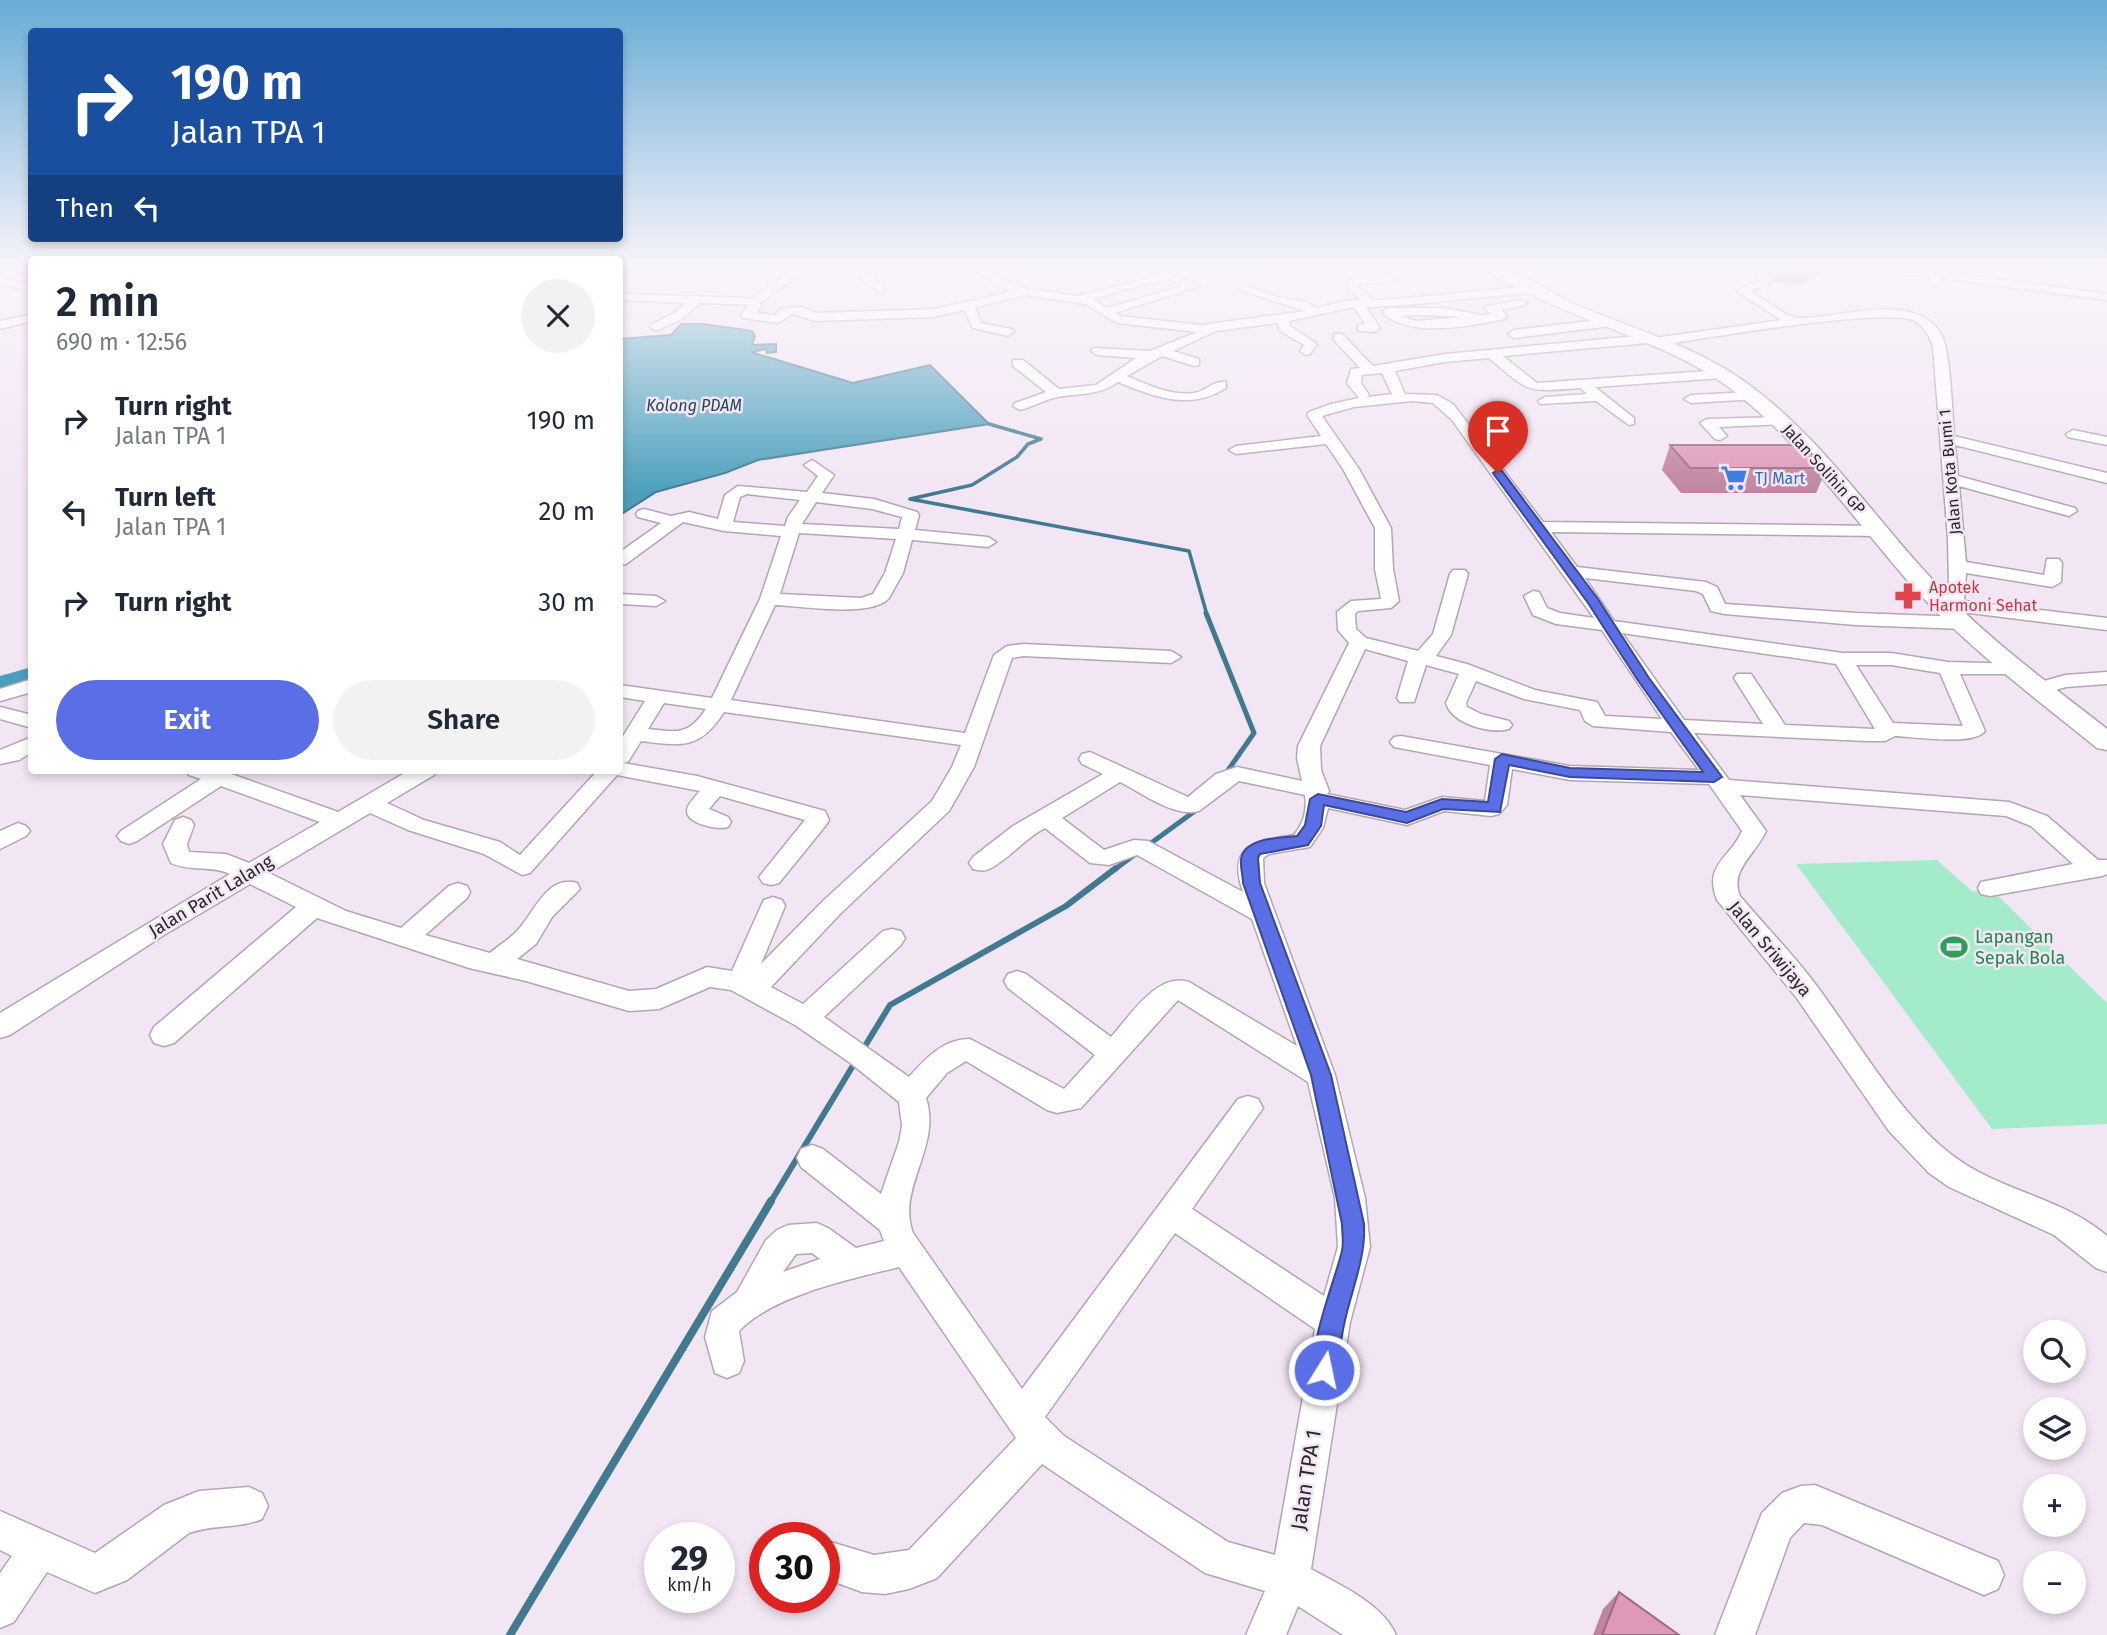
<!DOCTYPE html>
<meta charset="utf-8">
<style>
:root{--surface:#fff;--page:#f2f2f3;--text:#1f2937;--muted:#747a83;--accent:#5a6fe5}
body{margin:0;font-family:"Fira Sans",sans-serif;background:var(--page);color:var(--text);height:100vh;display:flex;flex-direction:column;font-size:26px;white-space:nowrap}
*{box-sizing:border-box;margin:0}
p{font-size:23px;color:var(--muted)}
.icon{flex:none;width:38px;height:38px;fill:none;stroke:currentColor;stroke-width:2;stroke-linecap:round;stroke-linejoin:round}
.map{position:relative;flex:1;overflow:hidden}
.drawer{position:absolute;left:28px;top:256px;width:595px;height:518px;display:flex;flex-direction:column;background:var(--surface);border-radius:7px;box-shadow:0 4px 10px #0003}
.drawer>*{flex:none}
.hud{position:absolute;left:28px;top:28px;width:595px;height:214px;border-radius:7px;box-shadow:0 4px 10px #0003;background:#1a4fa0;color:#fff;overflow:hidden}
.controls{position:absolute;left:2023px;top:1320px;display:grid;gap:14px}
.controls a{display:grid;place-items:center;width:63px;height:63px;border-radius:50%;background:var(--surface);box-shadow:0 4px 10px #0003;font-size:35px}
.speed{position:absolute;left:644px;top:1522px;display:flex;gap:14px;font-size:35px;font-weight:700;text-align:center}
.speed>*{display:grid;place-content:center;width:91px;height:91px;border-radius:50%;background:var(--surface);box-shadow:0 4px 10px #0003;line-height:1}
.speed small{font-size:18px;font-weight:400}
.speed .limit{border:10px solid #d22;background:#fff;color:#111}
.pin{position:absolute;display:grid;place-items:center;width:60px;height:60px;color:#fff;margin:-72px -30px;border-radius:50% 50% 50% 0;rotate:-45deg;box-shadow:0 0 7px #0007}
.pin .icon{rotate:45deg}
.me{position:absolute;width:77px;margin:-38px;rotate:10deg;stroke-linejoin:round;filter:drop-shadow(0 0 5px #0008)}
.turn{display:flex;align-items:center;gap:24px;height:147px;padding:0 28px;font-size:32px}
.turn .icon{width:91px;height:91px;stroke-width:2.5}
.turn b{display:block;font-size:49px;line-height:60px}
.then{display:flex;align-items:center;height:66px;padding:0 28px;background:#0003;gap:14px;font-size:26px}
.round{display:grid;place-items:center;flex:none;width:74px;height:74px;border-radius:37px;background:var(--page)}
.head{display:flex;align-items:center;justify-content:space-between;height:119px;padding:0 28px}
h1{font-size:42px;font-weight:600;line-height:52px}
.action{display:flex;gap:14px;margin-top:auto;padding:14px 28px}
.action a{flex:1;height:80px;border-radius:42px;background:var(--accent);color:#fff;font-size:28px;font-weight:600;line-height:80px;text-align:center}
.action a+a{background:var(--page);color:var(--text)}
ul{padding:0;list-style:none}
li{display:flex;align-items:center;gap:21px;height:91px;padding:0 28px}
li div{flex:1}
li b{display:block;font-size:26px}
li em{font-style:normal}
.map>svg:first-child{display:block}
</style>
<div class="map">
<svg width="2107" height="1635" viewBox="0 0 2107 1635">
<rect width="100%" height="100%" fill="#f2e6f4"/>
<path fill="#a4ebca" d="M1937,860L1973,892L1990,888L2107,1003V1124L1992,1129L1796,864Z"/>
<path fill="#4b9fbc" stroke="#417a90" stroke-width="2" d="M681,324H703L752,331L755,336L752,345L776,344V352L767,353L766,349L751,352L853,383L930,365L989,424L758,460L725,473L656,492L620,515V339L671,335Z"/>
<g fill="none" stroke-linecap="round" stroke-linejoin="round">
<path stroke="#417a90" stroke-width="3.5" d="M989,424L1041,439L1028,444L1017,457L972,485L910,499L1189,551L1207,615"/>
<path stroke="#417a90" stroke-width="5" d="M1206,613L1254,733L1224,776
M1147,846L1199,808
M1114,870L1137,853"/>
<path stroke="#417a90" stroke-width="6" d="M862,1051L890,1005L1066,906L1116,868
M770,1203L857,1059"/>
<path stroke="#417a90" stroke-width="8" d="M510,1635L771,1201"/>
<path fill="#4b9fbc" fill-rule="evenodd" d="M32,667V684L0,693V676Z"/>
<g stroke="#b2a6b3" stroke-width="3">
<path id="minor" d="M17,267L32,269V276L17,271Z
M798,267H809L760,303L762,305L756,313L775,315L780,309L801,307L817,313L934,309L1010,292L969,267H981L1017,287L1077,296L1159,276L1142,267H1155L1200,286L1115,313L1120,316L1201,325L1305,311L1239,290L1237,288L1243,285L1278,297L1306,302L1317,308L1343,301L1360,300L1348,289L1347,282C1358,274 1386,271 1398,279L1392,282L1359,284V288L1373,300C1427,298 1480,289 1534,287L1540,290L1534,293C1477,296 1422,306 1366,307L1380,328L1374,332L1358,331V325L1365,324L1354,307L1289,321L1290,326L1317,344L1310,354L1306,355L1300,351L1304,345L1280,331L1277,323L1216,331L1173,351L1199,359V365L1194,366L1162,356L1127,376C1148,385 1171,396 1194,393C1206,391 1214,380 1226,382V388C1190,411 1154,397 1118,382C1098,396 1081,393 1058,397C1045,399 1033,407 1020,410L1013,406L1015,403L1046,392L1013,366V360H1023L1059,389L1096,385L1136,358L1097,355L1091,351L1093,348L1150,351L1197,332L1117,323L1085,304L1026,295L975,307L981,323L1012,329L1014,332L1008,336L973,328L964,310L934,317L815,321L793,314L778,323L743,318L741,315L749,305L700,303L682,319L656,331L650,327L652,324L674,313L686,303L620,300V294L752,298ZM1170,280L1183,286L1107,308L1093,299L1141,285Z
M839,267H865C860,272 844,272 839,267Z
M876,267H886L885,272L874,277L885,290L879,293L860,277Z
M1189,267H1247L1242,270H1194Z
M1310,267H1321L1322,268L1317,271Z
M1767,267H1779L1766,276L1770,282L1768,284L1751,291C1761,298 1787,317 1798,318C1839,319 1915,290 1941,334C1951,352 1952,413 1954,436L2107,473V483L1955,445L1958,476L2075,508L2077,511L2069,516L1959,486L1966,562L2044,575L2047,559H2059L2062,563L2061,582L2052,587L1966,573L1964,601L2107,618V630L1954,611L1938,608L1935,604L1938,600L1946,599L1949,587L1948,539L1933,347C1930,337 1924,327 1915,321C1887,306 1696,340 1654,346L1648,343L1503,356L1537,383L1722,370L1729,374L1722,378L1595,387L1634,418V424L1629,425L1596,401L1540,404L1538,401L1545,397L1587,394L1580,388C1525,392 1530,393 1489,358L1445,362L1395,371L1405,394L1437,395L1453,404L1543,522L1879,526L1887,531L1879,536L1551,532L1577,567L1706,582L1717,587L1725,604L1856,613L1964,617L1973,623L1964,629L1856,625L1724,614L1711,611L1703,594L1696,591L1585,578L1614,621L1843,653H1891L1948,662L2023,664L2026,668L2023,672L2016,674H1960L1985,731C1974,746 1914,737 1895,736L1885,741H1867L1694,733L1729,780L2009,802L2047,816L2098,860H2107V874L2102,876L1990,896L1981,894L1978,888L1981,882L2073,864L2031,826L2006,816L1740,795L1766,831C1756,854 1729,870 1740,896C1765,926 1793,954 1816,985C1856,1038 1899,1115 1952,1155C1998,1191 2062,1197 2107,1236V1272L2096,1268L2054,1235L1949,1187L1929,1173L1889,1131L1796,997L1717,900C1703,864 1730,859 1742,831L1709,784L1570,780L1512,769L1507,805L1499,814L1491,816L1444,811L1407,825L1328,808L1323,828L1310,847L1269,854L1263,858L1264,883L1335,1075L1365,1198L1370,1247L1350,1322L1311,1569C1340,1585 1383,1604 1396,1635H1343L1298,1606L1286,1635H1246L1265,1591L1205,1573L1042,1464L937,1578L909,1589L885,1594L862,1592L824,1578V1540L874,1555L909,1550L1016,1438L899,1267C851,1279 773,1295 739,1331L744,1361L739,1373L727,1378L715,1373L705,1337L712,1311L737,1292L766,1240L777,1230L788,1225L817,1223L828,1228L856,1248L884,1241L880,1230L801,1167L797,1158L801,1149L812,1145L823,1149L881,1194L899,1142L902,1126L899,1102L849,1062L795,1025L731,990L710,987L659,1009L629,1011L526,981L469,968L317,918L174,1043L164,1046L154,1043L150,1035L154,1027L296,907L250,884L164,935L10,1035L0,1038V1013L230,874C212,865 190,872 171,863L163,844L175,820L183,817L191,820L194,825L187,844L189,852L226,854L249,863L320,822L221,786L137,841L129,844L121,841L117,836L121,831L201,779L189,775L186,770H220L338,812L410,770H437L434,775L387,803L424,820L500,842L520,855L598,770H620V741L645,701L620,697V685L712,698L760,599L781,536L724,531L683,522L626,564L620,565V552L661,523L638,517L636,514L638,511L644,509L671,516L689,512L718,519L725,495L738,486L807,492L818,476L804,465L812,460L834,475L822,493L874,499L917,512L919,515L915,530L988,537L996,542L988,547L912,540L903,573L889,598C872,618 801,606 775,605L731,700L965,733L994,655L1007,646L1023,644L1171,651L1181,657L1171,663L1023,656L1012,658L974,767L949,811L841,913L771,987L803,1004L883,931L892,929L901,931L905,938L901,945L824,1017L909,1077C926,1058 943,1039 970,1039L1064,1089L1095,1055L1008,988L1004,981L1008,974L1017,971L1026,974L1111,1037C1130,1016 1157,972 1189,982L1297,1046L1252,919L1137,855L1109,865L1090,863L1045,828C1024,839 1009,859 989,869C983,872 978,870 973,869L969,863L973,857L1013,826L1103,774L1082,764L1079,759L1082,754L1090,752L1188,797L1216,774L1237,767L1302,781L1297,758L1298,746L1349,643L1338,630L1337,612L1351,601L1381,599L1375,569V528L1343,469L1326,444L1236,454L1229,450L1236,446L1321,436L1307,415L1309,412L1331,404L1359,398L1347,383L1351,369L1360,368L1334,340V334H1342L1373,366L1445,354L1648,335L1654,338L1781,320L1736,291L1758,281L1754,275ZM1382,373L1392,394L1367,397L1369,395L1361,383L1362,375ZM1412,401L1433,403L1452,420L1594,618L1560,613L1547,608L1539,592L1533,591L1524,596L1533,615L1556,624L1602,630L1662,719L1605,716L1597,702L1535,690L1467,664L1436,656L1451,635L1468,574L1465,570H1453L1450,574L1433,634L1418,651L1366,638L1356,629L1355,614L1358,611L1391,608L1399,601L1393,569L1391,528L1359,469L1322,416L1354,407ZM747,494L800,500L788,517L785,526L733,522L740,497ZM816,502L872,509L902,517L899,529L802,524ZM799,533L896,539L885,573L873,594L861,598L780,594ZM1622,633L1836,664L1875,729L1785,725L1751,674H1737L1734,678L1763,724L1684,720ZM1365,649L1408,661L1397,698L1400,702H1414L1426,665L1459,674L1446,703C1452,724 1490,734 1509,729L1512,725L1509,721L1481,714L1467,707L1466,703L1476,681L1524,699L1580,710L1585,721L1593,726L1671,732L1699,770L1570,766L1401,736L1394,737L1390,742L1394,747L1490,765L1485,801L1442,797L1405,810L1327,794L1329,791L1321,770L1320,746ZM1856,665H1891L1940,673L1963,726L1893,723ZM664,703L706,709C688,736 677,732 648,729ZM724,712L961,745L952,767L932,801L823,901L761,964L785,906L782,900L773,897L764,900L761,906L732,971L707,967L656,989L629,991L517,959L536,944L552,917L580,889L577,883C546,874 533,916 516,932C508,940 498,946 490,953L425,935L467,898L470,892L467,886L458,883L449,886L401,928L346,911L269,873L370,813L408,830L484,854L522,875L530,873L617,775L700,791C696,796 687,804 687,811C687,824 718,830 728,827L731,822L728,817L709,809L720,796L805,820L759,877L763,883L771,885L779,883L826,825L829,820L825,811L697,776L623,763L628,762L641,741C681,746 700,750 724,712ZM1239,781L1305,795C1307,811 1304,822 1294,835C1257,842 1226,842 1243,892L1148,841L1134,840L1104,850L1062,818L1120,782C1142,793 1175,818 1199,811ZM1178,1000L1308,1082L1335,1198L1338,1247L1324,1296L1192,1209L1263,1108L1258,1099L1248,1096L1238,1099L1022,1389L913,1233C896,1188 942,1147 926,1098L947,1073L966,1061L1047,1110L1057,1113L1081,1108ZM1175,1233L1315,1329L1275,1555L1228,1542L1064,1436L1045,1417ZM812,1253L820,1259L783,1272L796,1254Z
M1852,267L1929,270L1930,267H1940V271L2107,294V300L1940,278L1941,284L1935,287L1929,284V277L1857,270Z
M0,278L32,285V292L0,284Z
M1521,300L1527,303L1525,305L1501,310L1507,316L1505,319C1473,326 1406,339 1382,312L1388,308H1444L1481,315L1491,314L1485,308L1487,306ZM1423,315L1462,317L1416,321L1401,316Z
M32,314V321L0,329V321Z
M1607,319L1613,323L1611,326L1514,338L1508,334L1514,330Z
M1752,392L1757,393V399L1691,403L1684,399L1691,395Z
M1782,417L1787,418V424L1719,427L1727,436L1720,440L1715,439L1700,423L1707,419Z
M2073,430L2107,437V445L2068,437L2066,434Z
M620,594L656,596L665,601L656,606L620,604Z
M2107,672V684L2066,687L2041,694L2034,692L2031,688L2034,684L2065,675Z
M32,679V692L0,701V689Z
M0,707L32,715V728L0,719Z
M32,737V752L19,760L0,764V750Z
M18,823L26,826L30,831L26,836L0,849V831Z
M1815,1485L1998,1561L2004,1575L1998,1589L1984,1595L1822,1525L1804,1523L1790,1538L1755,1635H1715L1762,1513L1782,1493L1801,1486Z
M249,1487L262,1493L268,1506L262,1519C239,1529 213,1524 189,1533L127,1580L95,1593L47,1572L14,1622L0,1628V1573L12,1556L0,1550V1511L95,1553L164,1505L199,1491Z"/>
</g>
<g stroke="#b2a6b3" stroke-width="3">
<path id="major" d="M1484,267C1510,264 1550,293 1575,304C1632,329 1693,345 1744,381C1818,434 1869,511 1930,577C1982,635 2046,681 2107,729V750L2097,748C2034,697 1968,648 1913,587C1855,521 1805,447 1735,392C1677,346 1600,329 1534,296C1518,288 1496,280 1484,267Z"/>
</g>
<use href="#minor" fill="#fff" fill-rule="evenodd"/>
<use href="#major" fill="#fff" fill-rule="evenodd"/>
</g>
<path fill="#bf849f" d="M1778,267H1822L1820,272L1799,285L1772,281Z
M1670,445L1827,468L1816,493H1681L1662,470Z
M1619,1592L1679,1635H1593L1603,1609Z"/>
<path fill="#9b6b82" d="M1811,267H1822L1820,272L1799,285L1805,270Z"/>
<path fill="#de99b9" stroke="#9b6b82" stroke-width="2" d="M1782,267H1811L1805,270Z
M1670,445H1802L1827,468H1690Z
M1619,1592L1679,1635H1602Z"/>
<linearGradient id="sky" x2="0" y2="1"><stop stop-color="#69acd6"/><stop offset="0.54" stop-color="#f9f4fa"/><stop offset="1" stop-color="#f9f4fa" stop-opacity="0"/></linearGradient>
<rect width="2107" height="495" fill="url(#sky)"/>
<path fill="#5a6fe5" stroke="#3a4895" stroke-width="2" d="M1498,470L1502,471L1598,599L1649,678L1722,777L1714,782L1570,777L1509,765L1500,812L1443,809L1407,823L1324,805L1321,826L1308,845L1260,854L1258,858L1260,883L1331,1075L1364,1224C1366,1259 1351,1290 1344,1325C1340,1342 1340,1361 1333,1378L1324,1382L1316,1378C1305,1353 1335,1280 1342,1251C1344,1242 1342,1233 1342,1224L1311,1075L1243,883C1243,876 1240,866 1241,859C1245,837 1280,838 1297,836L1305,825L1310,799L1318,794L1406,812L1442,799L1488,802L1495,759L1502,754L1570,768L1703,772L1637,679L1588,603L1493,473Z"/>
<defs>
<g id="supermarket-bare" transform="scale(2.1)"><path d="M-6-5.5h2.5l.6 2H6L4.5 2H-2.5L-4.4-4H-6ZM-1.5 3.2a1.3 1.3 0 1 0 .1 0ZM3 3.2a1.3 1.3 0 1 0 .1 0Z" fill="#3f7fe0" stroke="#f2e6f4" stroke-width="2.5" paint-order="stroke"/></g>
<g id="pharmacy-bare" transform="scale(2.1)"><path d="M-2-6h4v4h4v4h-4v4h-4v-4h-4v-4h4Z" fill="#e0444e" stroke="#f2e6f4" stroke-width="2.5" paint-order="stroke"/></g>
<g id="stadium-bare" transform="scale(2.1)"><path d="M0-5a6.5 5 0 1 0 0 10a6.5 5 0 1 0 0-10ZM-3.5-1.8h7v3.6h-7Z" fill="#2e9e5b" stroke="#f2e6f4" stroke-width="2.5" paint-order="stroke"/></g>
</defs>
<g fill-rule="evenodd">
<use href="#supermarket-bare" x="1734" y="478"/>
<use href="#pharmacy-bare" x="1908" y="596"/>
<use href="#stadium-bare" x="1954" y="947"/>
</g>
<g text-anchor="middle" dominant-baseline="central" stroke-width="5" stroke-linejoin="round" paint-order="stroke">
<g font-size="16" font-style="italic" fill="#214754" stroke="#f2e6f4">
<text x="694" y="405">Kolong PDAM</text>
</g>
<g font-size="16" fill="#29252a" stroke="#f2e6f4">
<text transform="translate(1824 469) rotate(48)">Jalan Solihin GP</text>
<text transform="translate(1950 472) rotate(-95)">Jalan Kota Bumi 1</text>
</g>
<g font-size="16" fill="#366cbe" stroke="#f2e6f4" text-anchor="start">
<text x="1755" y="478">TJ Mart</text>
</g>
<g font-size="16" fill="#be3a42" stroke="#f2e6f4" text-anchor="start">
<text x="1929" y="587">Apotek<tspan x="1929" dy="18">Harmoni Sehat</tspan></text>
</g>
<g font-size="18" fill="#29252a" stroke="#f2e6f4">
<text transform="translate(211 896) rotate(-31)">Jalan Parit Lalang</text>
<text transform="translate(1770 949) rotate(50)">Jalan Sriwijaya</text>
</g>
<g font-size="18" fill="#27864d" stroke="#f2e6f4" text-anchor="start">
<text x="1975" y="937">Lapangan<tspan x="1975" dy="21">Sepak Bola</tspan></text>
</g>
<g font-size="21" fill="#29252a" stroke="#f2e6f4">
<text transform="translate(1306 1480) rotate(-81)">Jalan TPA 1</text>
</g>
</g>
</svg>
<div class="controls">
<a><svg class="icon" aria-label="search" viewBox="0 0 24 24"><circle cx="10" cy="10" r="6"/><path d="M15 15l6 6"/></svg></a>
<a><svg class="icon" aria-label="layers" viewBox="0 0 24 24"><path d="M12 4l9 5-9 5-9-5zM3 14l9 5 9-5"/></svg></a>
<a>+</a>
<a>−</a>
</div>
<div class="speed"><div>29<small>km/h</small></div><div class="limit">30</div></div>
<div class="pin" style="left:1498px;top:473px;background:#d93025"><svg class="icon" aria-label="arrive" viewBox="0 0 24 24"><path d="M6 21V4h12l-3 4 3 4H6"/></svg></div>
<svg class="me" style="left:1324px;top:1370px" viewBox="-20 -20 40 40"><circle r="17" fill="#5a6fe5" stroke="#fff" stroke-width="3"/><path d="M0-11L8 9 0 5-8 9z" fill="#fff"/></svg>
<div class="hud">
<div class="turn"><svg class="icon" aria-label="right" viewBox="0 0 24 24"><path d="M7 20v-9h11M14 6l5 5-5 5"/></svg><div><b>190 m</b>Jalan TPA 1</div></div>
<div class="then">Then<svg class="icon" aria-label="left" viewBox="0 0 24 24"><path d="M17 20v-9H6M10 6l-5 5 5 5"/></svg></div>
</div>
<section class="drawer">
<div class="head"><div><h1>2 min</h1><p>690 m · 12:56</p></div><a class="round"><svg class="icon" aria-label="close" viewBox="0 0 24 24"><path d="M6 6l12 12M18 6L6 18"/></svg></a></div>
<ul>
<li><svg class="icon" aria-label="right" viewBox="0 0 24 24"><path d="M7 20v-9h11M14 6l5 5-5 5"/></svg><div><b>Turn right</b><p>Jalan TPA 1</p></div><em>190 m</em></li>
<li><svg class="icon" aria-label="left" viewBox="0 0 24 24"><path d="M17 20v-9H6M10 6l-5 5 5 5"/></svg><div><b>Turn left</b><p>Jalan TPA 1</p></div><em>20 m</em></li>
<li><svg class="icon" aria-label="right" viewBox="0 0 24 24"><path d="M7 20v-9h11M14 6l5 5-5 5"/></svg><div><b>Turn right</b></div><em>30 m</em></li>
</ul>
<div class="action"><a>Exit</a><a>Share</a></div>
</section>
</div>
